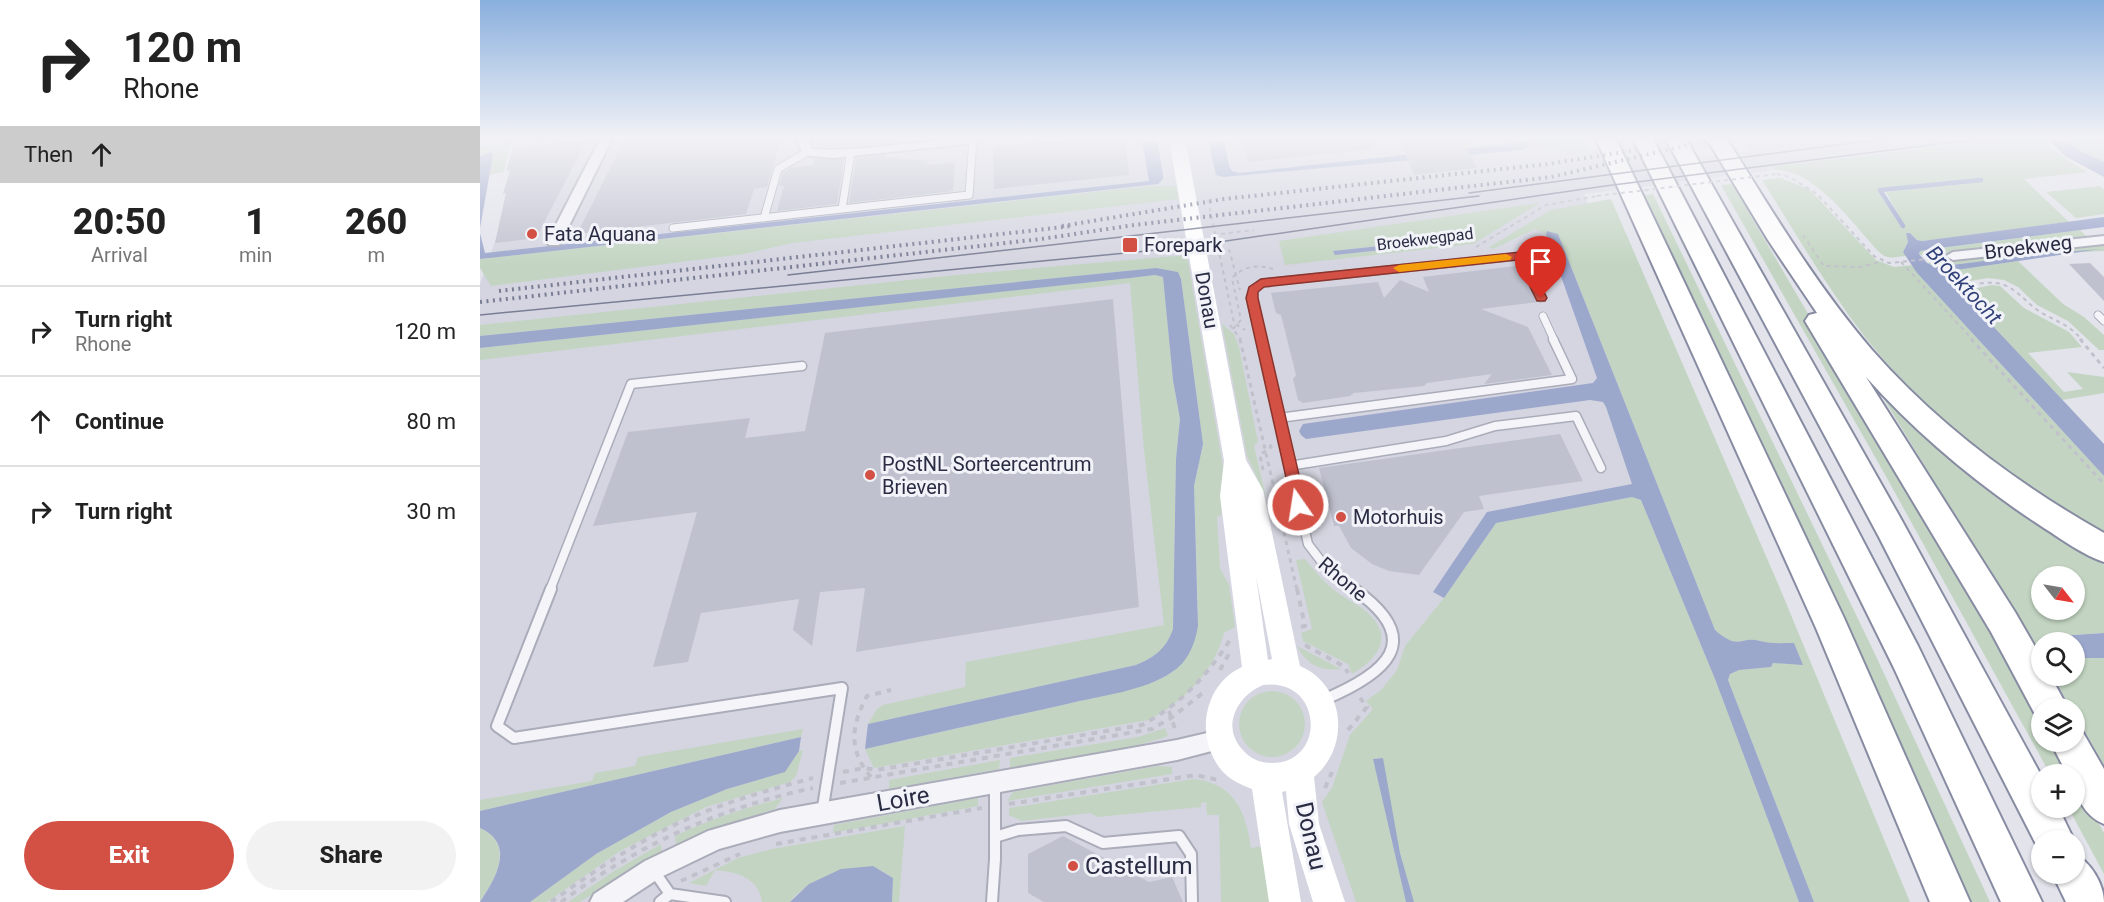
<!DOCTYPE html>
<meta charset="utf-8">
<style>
:root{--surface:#fff;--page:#f2f2f2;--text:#222;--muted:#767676;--line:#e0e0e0;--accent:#d35044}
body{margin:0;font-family:Roboto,sans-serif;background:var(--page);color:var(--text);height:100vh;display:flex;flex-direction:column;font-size:22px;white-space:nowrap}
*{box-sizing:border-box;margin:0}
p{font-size:20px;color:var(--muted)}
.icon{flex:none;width:33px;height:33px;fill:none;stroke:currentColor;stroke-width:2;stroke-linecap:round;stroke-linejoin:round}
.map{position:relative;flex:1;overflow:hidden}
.sheet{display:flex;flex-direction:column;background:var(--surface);width:480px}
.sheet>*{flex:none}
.top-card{background:#fff;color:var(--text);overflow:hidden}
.needle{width:39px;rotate:121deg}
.tools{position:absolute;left:1551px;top:566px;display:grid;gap:12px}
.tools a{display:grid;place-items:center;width:54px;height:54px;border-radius:50%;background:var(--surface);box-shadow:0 2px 4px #0004;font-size:30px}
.pin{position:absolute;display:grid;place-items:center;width:51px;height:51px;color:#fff;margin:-62px -26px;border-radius:50% 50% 50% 0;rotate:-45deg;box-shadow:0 0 6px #0007}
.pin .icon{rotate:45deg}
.me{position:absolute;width:66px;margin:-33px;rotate:347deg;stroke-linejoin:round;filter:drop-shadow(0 0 4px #0008)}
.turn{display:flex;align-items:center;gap:21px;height:126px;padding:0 24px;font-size:27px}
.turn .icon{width:78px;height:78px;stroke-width:2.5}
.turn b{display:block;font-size:42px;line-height:51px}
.then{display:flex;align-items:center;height:57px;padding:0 24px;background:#0003;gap:12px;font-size:22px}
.eta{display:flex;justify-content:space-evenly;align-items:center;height:102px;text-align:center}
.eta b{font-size:36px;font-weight:800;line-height:42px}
.button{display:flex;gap:12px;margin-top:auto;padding:12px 24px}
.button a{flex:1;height:69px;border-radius:36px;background:var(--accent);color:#fff;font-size:24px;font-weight:800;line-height:69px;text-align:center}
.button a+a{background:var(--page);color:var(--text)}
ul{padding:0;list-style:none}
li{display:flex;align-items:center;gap:18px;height:90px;padding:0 24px;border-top:2px solid var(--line)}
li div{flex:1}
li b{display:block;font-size:22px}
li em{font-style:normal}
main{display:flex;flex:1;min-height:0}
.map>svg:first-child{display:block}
</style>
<main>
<section class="sheet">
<div class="top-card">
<div class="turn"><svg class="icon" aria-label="right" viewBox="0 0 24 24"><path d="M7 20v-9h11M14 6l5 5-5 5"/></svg><div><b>120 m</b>Rhone</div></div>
<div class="then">Then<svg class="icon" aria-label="ahead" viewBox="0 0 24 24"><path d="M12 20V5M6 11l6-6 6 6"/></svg></div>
</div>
<div class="eta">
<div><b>20:50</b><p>Arrival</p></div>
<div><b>1</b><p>min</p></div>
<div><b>260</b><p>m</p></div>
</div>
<ul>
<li><svg class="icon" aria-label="right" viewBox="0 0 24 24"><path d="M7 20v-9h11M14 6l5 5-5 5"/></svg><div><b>Turn right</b><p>Rhone</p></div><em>120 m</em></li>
<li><svg class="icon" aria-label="ahead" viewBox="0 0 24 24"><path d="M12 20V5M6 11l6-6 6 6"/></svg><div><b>Continue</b></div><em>80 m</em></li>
<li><svg class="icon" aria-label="right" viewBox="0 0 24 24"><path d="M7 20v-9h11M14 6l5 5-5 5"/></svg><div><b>Turn right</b></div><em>30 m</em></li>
</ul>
<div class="button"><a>Exit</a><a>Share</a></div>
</section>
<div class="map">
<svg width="1624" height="902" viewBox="0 0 1624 902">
<rect width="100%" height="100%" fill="#e2e3eb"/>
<path fill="#d4d5e0" d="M51,139H1080L1096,154L1147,146L1177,139H1255L1159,164L1269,151L1261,139H1524L1292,166L1294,170L1104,194L1215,448L1394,902H0V284Z"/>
<path fill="#c3d5c2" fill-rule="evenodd" d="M1049,139H1104L1109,152L1096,154L1051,144Z
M1524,139H1568L1570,142H1567L1571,149L1607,172L1544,179L1589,222L1442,241L1437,240L1430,233H1426L1428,242L1423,252L1426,256C1416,256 1409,261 1399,252C1374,225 1334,168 1294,170L1293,166ZM1501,178L1503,181L1406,192L1425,227H1421L1397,190Z
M1584,139H1624V162L1602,152Z
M30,143L24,172L9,175L13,155L11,152L0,156V149Z
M1300,178L1329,189L1396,260L1414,267L1434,265L1437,273L1624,476V534C1538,485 1447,416 1385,337C1347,288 1315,232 1282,180Z
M1252,184L1405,445L1561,721L1562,741H1573L1591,774H1570L1408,480L1241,185Z
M670,186H697L699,199L312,243L264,254L11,286L0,268V259Z
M1620,186L1624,190V214L1596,218L1566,192Z
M1173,194L1394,652L1510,902H1485L1161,196Z
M1131,199L1299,586L1430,902H1334L1248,680L1250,674L1259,670L1291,667L1293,663L1322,664L1314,644C1302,644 1291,644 1280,641C1260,635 1260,652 1235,630L1078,234L1068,231L1066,234L1055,229L1013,249L1009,247L1071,210Z
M1060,203L993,244L805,265L799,241ZM995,235L977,243L855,255L853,251Z
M1600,230L1608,238L1466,255H1439L1440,251L1452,249Z
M1619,243L1624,244V251L1558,254L1456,267L1447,263Z
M707,255L743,467L741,516H737L740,568L749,585L755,627L744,633C734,672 704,701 669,720L394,768L385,749L631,694L674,682L693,672L718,613L714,486L723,444L701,279L698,272L676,268L0,336V325L476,275Z
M1538,261L1583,304L1604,317L1624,335V350H1619L1588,321L1557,305L1538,287L1524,280L1508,278L1472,284L1461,272Z
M675,275L683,277L693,380L700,419L696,459L693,629C686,649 675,657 656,665L388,724L397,709L403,705L485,687L486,662L684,625L664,450L650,283L0,360V348Z
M1511,285L1520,286L1544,308L1589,332L1602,347L1548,353L1584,392L1603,389L1587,372L1624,377V393L1582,400L1480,292Z
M742,324L754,334L759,347L778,442L774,446L786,497L767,456Z
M1393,381L1551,519L1624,565V633L1563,637L1566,642H1562L1561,657ZM1562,576H1594V609H1562Z
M1152,497L1161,500L1235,679L1319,902H934L920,853L902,758L893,759L926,902H876L842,802L852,788L870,735L893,709L886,701L901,690L917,670L925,646L964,598L1016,523Z
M825,559C834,570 843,581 854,590C863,597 873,602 882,608C915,633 902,656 872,674L868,664L823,641L821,633L832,629L816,560Z
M817,646L861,669C841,672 826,664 817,646Z
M1595,658H1624V765L1595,714L1594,708H1591L1572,675H1594Z
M759 724a33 33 0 1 1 66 0a33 33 0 1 1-66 0Z
M685,728L688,736L659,745L530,768V758L658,737Z
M323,729L321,737L0,811V800L112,781L115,773L155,766L158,757Z
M323,750L316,776L310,782L226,807L140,851L67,902H50L116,854L191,812L247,789L304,772L319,751Z
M520,760L519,769L409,789V780Z
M678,766L692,767V774L527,801L533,792Z
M713,779C754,783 766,811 771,848L789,845L793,902H741L739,815H727L726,802L721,803V807L618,817L610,813L542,821L529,815V808Z
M1595,780L1624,833V874L1588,807H1594Z
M303,798L295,809L237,827L196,845L195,836C230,819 266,808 303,798Z
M498,798V806L353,833L354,825Z
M425,826L419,902H412L413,878C407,874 398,867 391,867C367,865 324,882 310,902H282C279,877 256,872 235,870L226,886L209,883L258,858L292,849Z
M0,828C34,843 17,879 0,901Z
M181,844L182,852L100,902H88L134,871Z"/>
<path fill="#9ca7cc" d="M662,139H677L683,175V179L678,184L0,259V233L5,253L669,181Z
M728,139H744L749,166L752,171L759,173L1034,143L1033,139H1049L1051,144L1043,150L743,177L736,175Z
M1568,139H1584L1602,152L1624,162V177L1585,156Z
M11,152L13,155L0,228V156Z
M1624,217V227L1452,249L1440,251L1439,254L1447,263L1456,267L1558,254L1621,249L1462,272L1624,444V476L1437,273L1423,252L1428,242L1426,233H1430L1437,240L1442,241Z
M989,230L996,234L977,242L855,255L853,251L973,238Z
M1067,231L1078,234L1235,630C1260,652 1260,635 1280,641C1291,644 1302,643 1314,643L1323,665L1293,663L1291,667L1259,670L1250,674L1248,680L1334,902H1319L1235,679L1161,500L1152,497L1016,523L964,598L953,592L1007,512L1152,484L1126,407L1123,402L1110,400L826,439L821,435L819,431L823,424L1113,383L1117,378L1066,234Z
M676,268L698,272L701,279L723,444L714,486L718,626C715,644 708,662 692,672C665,691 619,696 587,704C519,719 452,734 385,749L388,724L656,665C675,657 686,649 693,629L696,459L700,419L693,380L683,277L675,275L650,278L0,348V336Z
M1624,633V658H1595L1594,642H1566L1563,637Z
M321,737L319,751L305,772L247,789L191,812L116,854L50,902H0C16,878 36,844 0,828V811Z
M903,758L920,853L934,902H926L893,759Z
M393,866L413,878L412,902H310L329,884L361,869Z"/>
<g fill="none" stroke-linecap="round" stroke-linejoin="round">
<path stroke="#9ca7cc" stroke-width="4.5" d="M1621,141L1624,143
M1423,226L1400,190L1501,180"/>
</g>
<path fill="#bfc1ce" d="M145,139H301L287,187L274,189L266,214L97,234Z
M340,139H405V144L338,147Z
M596,139H645L649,175L514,189L513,147Z
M762,139H893V149L768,162Z
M919,139H983L997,168L934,175Z
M107,140L56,238L15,243L26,193L23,194L30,170L26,171L33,148Z
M406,155V158L421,157L420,159L448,160L447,165L475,162L473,191L369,203L376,158Z
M335,158L364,159L357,204L297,211L304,186H299L303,173L311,168L333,165Z
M1610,263L1624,277V301L1589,264Z
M1036,266L1040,268L1057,302L1001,309L1048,327L1072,375L1004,384L1012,374L947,383L944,386L874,393L870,396L823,403L818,400L813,379L816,375L801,315L796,313L791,293L898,282L904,298L920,280L949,292L943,277Z
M633,299L659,607L376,652L385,588L340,592L332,646L313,630L319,599L221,613L208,662L173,667L217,512L113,526L148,432L270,418L265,438L325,431L345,333Z
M1080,434L1103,481L999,496L1004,509L984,512L939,575L909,571L892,564L871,548L859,526H854L839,468Z
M583,836L669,882L692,877L703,902H564L548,893V854Z"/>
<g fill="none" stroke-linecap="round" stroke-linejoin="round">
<g stroke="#aaacb9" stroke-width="9">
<path id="service-far2" d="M371,152L362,209L489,195L493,139
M284,218L298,169L327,152
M193,228L362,209
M1618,315L1624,321
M1063,316L1074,340
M782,340L772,298L773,290L781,283L1041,256L1061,298"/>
</g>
<g stroke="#aaacb9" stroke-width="11">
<path id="service-far1" d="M781,339L828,544L844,565L876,590
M799,418L1092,379L1073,339
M809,466L966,441L1015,426L1096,416L1121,468
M70,590L151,384L322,366"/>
</g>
<g stroke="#aaacb9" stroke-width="14">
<path id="service" d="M71,589L17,726L34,738L362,688L342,813
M843,700C905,674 948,641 874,589
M515,837L538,830L586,826L623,843L699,836L711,854L712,902
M174,871L190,894L245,902
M180,902L190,894
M512,902L515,859V783"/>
</g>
<g stroke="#aaacb9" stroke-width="4">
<path id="minor" d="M120,139H132L81,242L79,245H69L67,242Z
M317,139H329L332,149C388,153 444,138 500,139L494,143L353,158L323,155Z
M1624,236V244L1473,260L1466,256L1473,252Z
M740,730L747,733L750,740L747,747L697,760L300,832L239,849L181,877L143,902H110L114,894L165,861L228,831L300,810L697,740Z"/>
</g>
<g stroke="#888ca2" stroke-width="4">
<path id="motorway" d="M1116,139H1136L1364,618L1490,902H1450L1336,628Z
M1153,139H1173L1438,646L1562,902H1521L1414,668Z
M1186,139H1206L1421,519L1562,777V807H1578L1594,840H1562L1561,854L1399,537Z
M1227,139H1247C1292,211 1336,285 1392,350C1457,424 1539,485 1624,533V562C1603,555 1583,540 1564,528C1499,486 1438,435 1386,377L1535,612L1562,659V675H1570L1588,708H1562V721L1558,720L1511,632L1325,321L1329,315L1337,313L1288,240Z
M1594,726L1601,729L1624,769V824C1604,816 1594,795 1594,774H1587L1570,741H1594Z
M1594,854C1610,861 1624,884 1624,902H1586L1572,873H1594Z"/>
</g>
<path stroke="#c0c1ca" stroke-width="2" stroke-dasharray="4 4" stroke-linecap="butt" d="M0,148L34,141L64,139
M1297,174L1310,177L1337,194L1394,256L1409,263L1458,258
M728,200L754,323L765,330
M733,235L774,230
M1323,235L1344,266L1381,267L1403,261
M996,247L1066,205L1117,196
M749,249L760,290
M1421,262L1493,340
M1484,286C1496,284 1510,281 1522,284C1536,289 1544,300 1556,309C1574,322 1586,321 1602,340
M750,325L761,340
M753,329L761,320L752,278C764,266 777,264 793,269"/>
<path stroke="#c0c1ca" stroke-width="3" stroke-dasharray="4.5 4.5" stroke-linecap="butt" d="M760,339L817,590
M1491,339L1624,484
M1600,339L1624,368
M783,470L780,455L791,447L790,444"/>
<path stroke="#c0c1ca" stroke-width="4" stroke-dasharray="6 6" stroke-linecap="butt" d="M817,589L825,626L820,627
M825,645L865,667L868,673
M740,670L750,652
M689,711L696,732
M868,730L887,707L880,698
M363,772L384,768L397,770L662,725C701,704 726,677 750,640
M391,777C368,750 371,726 387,696L411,690
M360,783L672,729L691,718L724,692
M845,788L852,772
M529,804L716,775L738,780
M296,844L502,808
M201,881L260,854
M71,902C106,877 142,852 180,832C228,807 281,792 333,778
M81,902C158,845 239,808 333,788"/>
<use href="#service-far2" stroke="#f5f5f9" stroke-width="7"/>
<use href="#service-far1" stroke="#f5f5f9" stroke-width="8"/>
<use href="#service" stroke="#f5f5f9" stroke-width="10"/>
<use href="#minor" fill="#f5f5f9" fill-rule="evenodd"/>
<path fill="#fff" fill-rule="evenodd" d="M689,139H705L766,460L783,490L820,666C865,685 871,746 834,777L839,824L865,902H833L809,824L806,791L802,792L821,902H789L772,789C762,785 752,781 744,773C714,741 722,685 762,667L740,496L744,461ZM776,576L792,659L788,660ZM783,685C843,677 847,763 792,763C779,763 769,758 761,748C741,724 759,695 783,685Z"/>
<use href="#motorway" fill="#fff" fill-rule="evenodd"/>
<path stroke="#7a7e95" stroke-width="1.5" d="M989,193L1404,139
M308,275L999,196
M0,315L698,248L1125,186L1498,139"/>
<path stroke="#7a7e95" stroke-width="4" stroke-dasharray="2 4.5" stroke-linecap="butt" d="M582,226L744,199L1068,164L1156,150
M19,291L592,226
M0,302L561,239L654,225L1071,177L1233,139"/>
<path stroke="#c0c1ca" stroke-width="2" stroke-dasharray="4 4" stroke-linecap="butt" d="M1117,196L1297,174"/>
</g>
<linearGradient id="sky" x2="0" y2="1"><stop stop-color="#89afdd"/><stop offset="0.52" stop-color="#f2f2f6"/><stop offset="1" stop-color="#f2f2f6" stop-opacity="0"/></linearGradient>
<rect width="1624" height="265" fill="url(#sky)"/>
<path fill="#d35044" stroke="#89342c" stroke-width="1.5" d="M1041,252L1046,256L1067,298L1065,301H1057L1037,260L784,287L778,292V298L826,505L823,509H813L766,298L769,287L781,279Z"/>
<path fill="#f59e0b" d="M1026,254L1032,257L1030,260L919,272L913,268L919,265Z"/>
<g fill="#d35044" stroke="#f1f3f8" stroke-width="2">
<circle cx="52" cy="234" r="6"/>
<rect x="642" y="237" width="16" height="16" rx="3"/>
<circle cx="390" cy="475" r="6"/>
<circle cx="861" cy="517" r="6"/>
<circle cx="593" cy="866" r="6"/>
</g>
<g text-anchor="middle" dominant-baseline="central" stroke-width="6" stroke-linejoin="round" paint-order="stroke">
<g font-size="16" fill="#292c43" stroke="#f1f3f8">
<text transform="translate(945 239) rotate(-7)">Broekwegpad</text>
</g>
<g font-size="20" fill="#292c43" stroke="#f1f3f8" text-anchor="start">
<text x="64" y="234">Fata Aquana</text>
<text x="664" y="245">Forepark</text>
<text x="402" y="464">PostNL Sorteercentrum<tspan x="402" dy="23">Brieven</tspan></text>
<text x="873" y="517">Motorhuis</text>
</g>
<g font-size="20" fill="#292c43" stroke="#f1f3f8">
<text transform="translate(1548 247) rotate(-7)">Broekweg</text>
<text transform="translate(727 300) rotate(80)">Donau</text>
<text transform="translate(863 579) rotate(40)">Rhone</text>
</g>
<g font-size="21" font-style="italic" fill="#324079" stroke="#f1f3f8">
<text transform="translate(1484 285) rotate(47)">Broektocht</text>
</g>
<g font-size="24" fill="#292c43" stroke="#f1f3f8">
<text transform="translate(423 799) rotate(-10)">Loire</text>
<text transform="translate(831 836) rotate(77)">Donau</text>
</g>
<g font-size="24" fill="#292c43" stroke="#f1f3f8" text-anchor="start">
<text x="605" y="866">Castellum</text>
</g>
</g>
</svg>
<div class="tools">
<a><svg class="needle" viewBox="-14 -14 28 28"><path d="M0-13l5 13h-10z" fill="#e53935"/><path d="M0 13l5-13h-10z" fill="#767676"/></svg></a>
<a><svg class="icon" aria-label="search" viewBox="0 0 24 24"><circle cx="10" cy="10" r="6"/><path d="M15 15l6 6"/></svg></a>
<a><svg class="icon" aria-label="layers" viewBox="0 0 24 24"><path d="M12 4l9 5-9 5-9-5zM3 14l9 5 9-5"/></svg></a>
<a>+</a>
<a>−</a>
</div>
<div class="pin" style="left:1061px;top:298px;background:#d93025"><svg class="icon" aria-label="arrive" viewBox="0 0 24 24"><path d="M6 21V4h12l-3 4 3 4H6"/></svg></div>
<svg class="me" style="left:818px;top:505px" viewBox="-20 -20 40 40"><circle r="17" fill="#d35044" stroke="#fff" stroke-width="3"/><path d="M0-11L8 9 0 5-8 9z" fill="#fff"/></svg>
</div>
</main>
